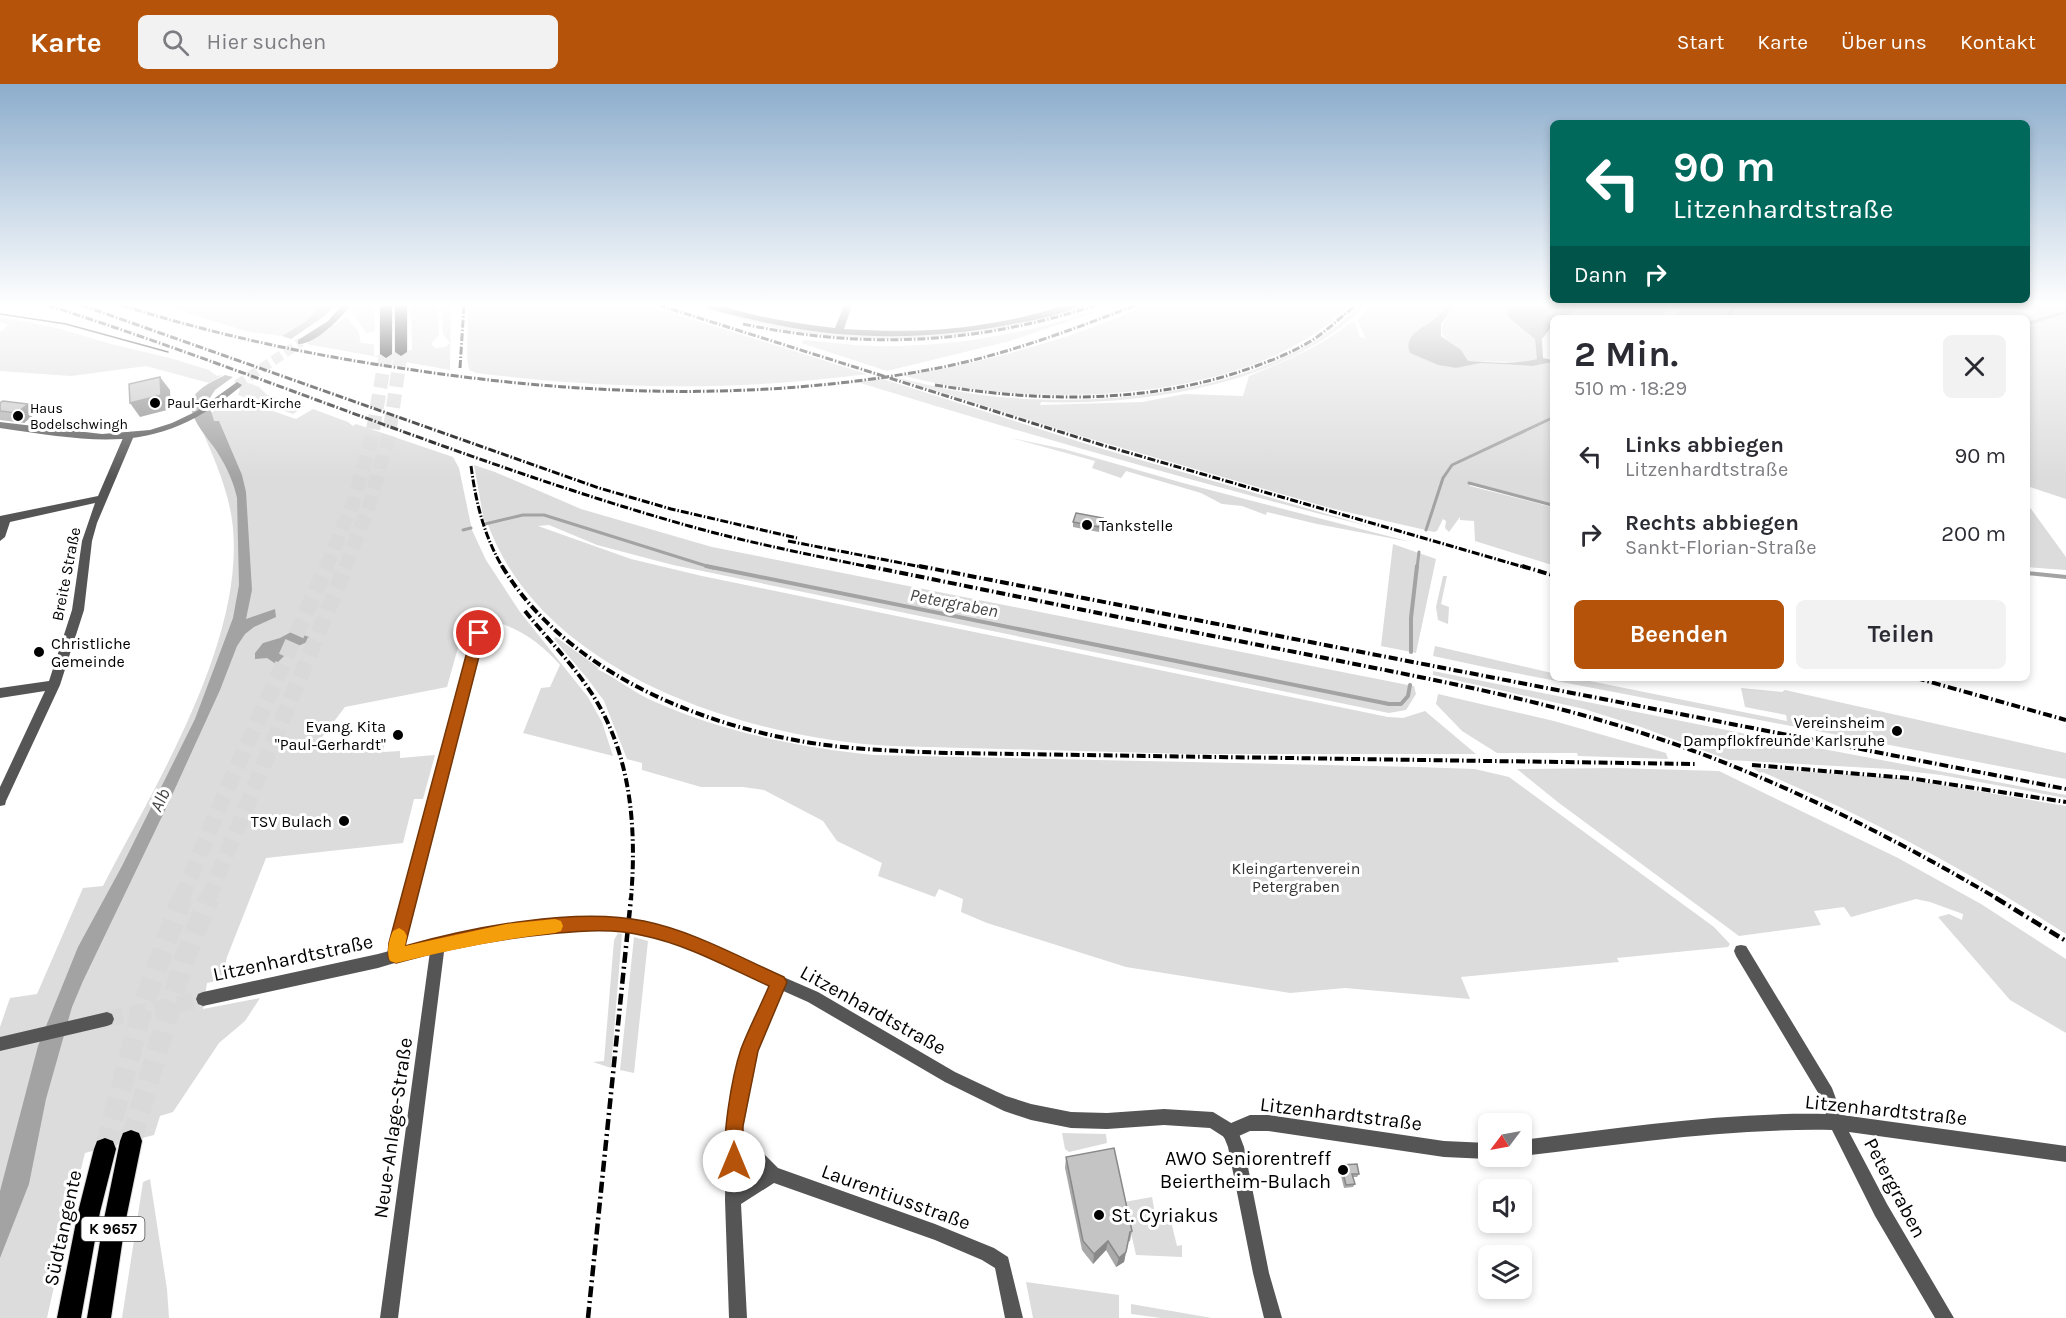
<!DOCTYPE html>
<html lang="de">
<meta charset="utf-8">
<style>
:root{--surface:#fff;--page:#f2f2f3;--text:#2b2b33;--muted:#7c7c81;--accent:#b45309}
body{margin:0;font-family:Karla,sans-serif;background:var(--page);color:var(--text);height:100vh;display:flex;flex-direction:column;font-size:22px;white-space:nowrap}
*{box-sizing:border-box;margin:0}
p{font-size:20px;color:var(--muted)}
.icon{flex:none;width:33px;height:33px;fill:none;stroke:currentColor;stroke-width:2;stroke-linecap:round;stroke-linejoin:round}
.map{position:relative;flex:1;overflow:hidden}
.side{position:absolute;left:1550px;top:231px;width:480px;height:366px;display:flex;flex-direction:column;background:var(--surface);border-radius:9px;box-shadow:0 3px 9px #0003}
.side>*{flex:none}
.guide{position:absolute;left:1550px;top:36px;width:480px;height:183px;border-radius:9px;box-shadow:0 3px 9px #0003;background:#00695c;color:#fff;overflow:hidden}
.needle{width:39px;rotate:238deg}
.controls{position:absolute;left:1478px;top:1029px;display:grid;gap:12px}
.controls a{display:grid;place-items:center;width:54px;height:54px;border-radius:9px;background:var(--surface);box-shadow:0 3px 9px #0003;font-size:30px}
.pin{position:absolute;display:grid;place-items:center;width:51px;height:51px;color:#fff;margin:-26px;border:3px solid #fff;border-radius:50%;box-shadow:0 2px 6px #0007}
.me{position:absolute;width:66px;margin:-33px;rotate:0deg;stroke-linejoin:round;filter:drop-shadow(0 0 4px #0008)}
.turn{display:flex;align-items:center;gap:21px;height:126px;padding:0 24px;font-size:27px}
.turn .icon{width:78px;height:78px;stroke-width:2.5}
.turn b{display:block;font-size:42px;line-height:51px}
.then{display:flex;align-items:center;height:57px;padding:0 24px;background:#0003;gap:12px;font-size:22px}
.round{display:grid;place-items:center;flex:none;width:63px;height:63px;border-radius:9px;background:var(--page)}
.overview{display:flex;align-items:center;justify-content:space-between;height:102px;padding:0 24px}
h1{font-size:36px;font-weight:700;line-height:45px}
.button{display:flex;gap:12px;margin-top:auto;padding:12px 24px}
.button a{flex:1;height:69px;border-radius:9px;background:var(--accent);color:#fff;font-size:24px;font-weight:700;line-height:69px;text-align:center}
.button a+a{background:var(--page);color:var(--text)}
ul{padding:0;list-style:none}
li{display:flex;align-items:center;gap:18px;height:78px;padding:0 24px}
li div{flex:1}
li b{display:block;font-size:22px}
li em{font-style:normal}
header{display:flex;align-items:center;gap:36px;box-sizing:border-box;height:84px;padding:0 30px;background:var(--accent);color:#fff}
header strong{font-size:28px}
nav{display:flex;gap:33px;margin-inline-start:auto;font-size:21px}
.search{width:420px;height:54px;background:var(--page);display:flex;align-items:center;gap:15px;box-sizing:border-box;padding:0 21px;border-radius:9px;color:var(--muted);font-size:22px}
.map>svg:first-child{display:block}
</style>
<header>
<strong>Karte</strong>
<div class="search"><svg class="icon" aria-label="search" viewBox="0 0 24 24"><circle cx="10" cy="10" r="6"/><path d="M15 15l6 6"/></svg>Hier suchen</div>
<nav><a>Start</a><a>Karte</a><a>Über uns</a><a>Kontakt</a></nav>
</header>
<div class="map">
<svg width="2066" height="1234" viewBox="0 0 2066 1234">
<rect width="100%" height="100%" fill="#fff"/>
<path fill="#dcdcdc" d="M162,221H322L305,238L282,252L249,248Z
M354,221H374L375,247L366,249L351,226Z
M411,221H437L439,251L431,260L435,264L445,263L450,259L443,250L441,221H451L450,286L306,260L346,233L358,247L361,259L374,260V272L412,266Z
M468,221H647L867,290C735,308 608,305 476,289L469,286L467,273Z
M693,221C716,221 746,235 769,240C819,250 869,253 920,251L1057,229L1080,221H1090C995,254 886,264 786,246C754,240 724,230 693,221Z
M1111,221H1116L1010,257L887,287L801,259L804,256C834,259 865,263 895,262C969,261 1042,246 1111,221Z
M1147,221H1350C1249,322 1031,326 901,291C914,289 924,288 937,286C1008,272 1081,251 1147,221Z
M1360,221H1365C1292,300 1143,322 1041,318L1040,321L1142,318L1185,310L1243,312L1249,292C1285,277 1321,263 1351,238L1355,239L1360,253L1365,254L1358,236L1369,221H1446L1439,232L1416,248L1410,269L1438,281L1456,284L1481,279L1533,282L1552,278V420L1469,398L1470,402L1552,423V481L1475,457L1474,437L1460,436V433L1449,448L1445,444L1446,437L1443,435L1437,447L1434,448L1330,424L1084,353L892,293C922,299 951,307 981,311C1099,325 1273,311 1360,221Z
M1454,221H1507L1508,233L1535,255L1538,275L1526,278L1468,277C1450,247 1427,261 1454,221Z
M1585,221H1671L1662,234H1562Z
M1686,221H2066V415L2027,402L2026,234H1673Z
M0,233L57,244L115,261L170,274L209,286L217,292L223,291L209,299L146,282L71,292L0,287V248L9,241L0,238Z
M880,294L1096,363L1375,444C1201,400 1029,351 857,298Z
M249,299L259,303L267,311L305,322L293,330L238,311L240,305Z
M235,314L296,335L313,325L348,338L353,342L356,340L453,373L459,384L472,446L486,476L520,528L588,613L602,638L613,672L523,649L541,604L550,603L560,581C536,553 503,533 466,535L447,603L345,623L316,661L307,666L385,658L383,668L400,667V674L435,671L423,715H414L403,759L266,774L227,873L222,896L207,899L203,925L260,914L245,937L219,959L173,1028L160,1032L154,1051L85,1069L73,1117L47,1234H0V943L10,914L37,910L83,804L103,802C155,701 248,553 232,436C227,401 212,370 198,337Z
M1011,354L1064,365L1183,399L1411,458L1317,440L1267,428L1266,431L1242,422L1222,420L1201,409L1126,387L1121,394L1092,384L1095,377Z
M474,381L495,388L581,425L712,463L1408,601L1414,602L1416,610L1406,626L1389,629L1379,627L673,481L597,461L549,441L538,442L631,475L702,492L1388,633L1403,634L1425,627L1476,670H1189L892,662C746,654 541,590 487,438L484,437Z
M2026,418L2066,473V486L2027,483Z
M1393,460L1436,475L1416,569L1381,562Z
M1443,492H1447L1441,520L1449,523L1448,540L1438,536L1436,523Z
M556,553L599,584L597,585C616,594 633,608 653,617C723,648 797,663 874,671L1417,683L1475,685L1509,693L1714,843L1730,860L1728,863L1617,874L1619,878L1461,893L1470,915L1345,904L1290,909L1126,883L987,839L961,828L963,815L939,805L935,813L878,792L882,779L837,757L823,737L764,706L743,703H701L642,686V679L627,675L604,617L587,594L554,555Z
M1435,562L1552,589V594H1575L1787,637L1786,631L1745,623L1741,604L1782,608L1785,606L2066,669V695L1489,584L1433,572Z
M1433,587L1776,656L2066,711V714L1941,691L1889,685L1729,676L1641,643L1584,625L1433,591Z
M1438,610L1554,637L1666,669L1668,675L1578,672L1577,669H1497L1462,647L1436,620Z
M1616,684L1719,687L1898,774L1981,820L2066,875V949L2010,916L1938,833L1949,830L1962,836L1963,830L1930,818L1916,815L1851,833L1844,823L1814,827L1821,841L1739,852L1559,719L1517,685Z
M1753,684L1900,694L2066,722V850C1969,787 1868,733 1762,688L1760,689Z
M618,849L622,850L611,984L593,978L604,977L614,856Z
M634,853L648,857L634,989L620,986Z
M1062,1049L1106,1050L1107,1059L1069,1068L1065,1065Z
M150,1095L167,1205L169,1234H122L143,1098Z
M1152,1113L1156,1135L1170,1133L1177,1162L1182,1161V1173L1136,1171L1124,1118Z
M1026,1198L1119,1211V1234H1033Z
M1131,1220L1212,1234H1161L1131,1230Z"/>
<path fill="#a3a3a3" d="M322,221H334L326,231L291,255L282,252L305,238Z
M1446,221H1454L1441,240V252L1461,266L1468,277C1490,278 1516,281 1537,275L1535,255L1508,233L1507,221H1585L1562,234H1552V242L1542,255L1543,274L1552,276V278L1533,282L1481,279L1456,284L1438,281L1410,269C1402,250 1426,243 1437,233C1441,230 1444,225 1446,221Z
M225,291L233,293L215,306L208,317L214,337H219L242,391L246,408L252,506L246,535L275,525L276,533L254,543L245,550L237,562L220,606L168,720L83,897L72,923L46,1015L29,1100L0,1174V1107L38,962L78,863L122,782L195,635L233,534L239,501L237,414C234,399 227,384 219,371C211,356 187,335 192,317C196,304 214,297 225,291Z
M293,547L309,553V557L290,566L276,580L267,574L255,575V569L263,559L280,554Z"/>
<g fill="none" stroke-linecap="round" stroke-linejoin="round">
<path stroke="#a3a3a3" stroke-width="3" d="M1726,234L1736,221
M2026,240L2066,228
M1469,399L1552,421
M485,440L523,431H544L713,484
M463,446L471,444
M1426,446L1443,394L1452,381L1552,334
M1417,484L1419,468"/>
<path stroke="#a3a3a3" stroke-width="4" d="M706,482L1389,620H1401L1408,612L1410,601
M2026,489L2066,493
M1411,568V534L1417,482"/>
<path stroke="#d9d9d9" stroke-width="10" stroke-dasharray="10 4.5" stroke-linecap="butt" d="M237,301L301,258"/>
<path stroke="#d9d9d9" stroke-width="16" stroke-dasharray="16 8" stroke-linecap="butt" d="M107,935L203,915"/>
<path stroke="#d9d9d9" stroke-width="14" stroke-dasharray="14 7" stroke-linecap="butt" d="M326,484L353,419L372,352L386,270
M345,484L369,422L389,351L401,268"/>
<path stroke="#d9d9d9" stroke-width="16" stroke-dasharray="16 8" stroke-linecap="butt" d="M181,815L223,714L327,482
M208,815L346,482"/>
<path stroke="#d9d9d9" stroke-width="21" stroke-dasharray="21 10" stroke-linecap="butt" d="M131,1057L184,876L209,814
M105,1065L143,922L182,814"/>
<g stroke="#dbdbdb" stroke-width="2">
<path id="trunk" d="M380,221H392V270L386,274L380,270Z
M395,221H407V268L401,272L395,268Z
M131,1046L139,1049L142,1057L125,1140L111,1234H87L103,1140L120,1057L123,1049Z
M105,1054L113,1057L116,1065L100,1128L81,1234H57L78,1128L94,1065L97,1057Z"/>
</g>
<path fill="#555" fill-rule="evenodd" d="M704,221C722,221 738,227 755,231C781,237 808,241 835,244L844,221H852L844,245C891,248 939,248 985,240C1000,238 1016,235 1030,231C1047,227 1062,221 1079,221C1066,230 1035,236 1018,239C925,258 830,257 738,232C727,229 712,227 704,221Z
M128,351L133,354L97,439L92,457L84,526L60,601L6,717L5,721L0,722V703L45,607L0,614V604L49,597L72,526L82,457L95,419L10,438L5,453L0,457V432L98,412L123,354Z
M479,545L485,549L404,859L401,877L396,879L391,877L389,872L390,859L473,549Z
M438,854L443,855L445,860L398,1234H380L431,860L433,855Z
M1741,861L1746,862L1832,1004L1842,1031L2066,1062V1078L1849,1048L1887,1120L1954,1234H1935L1875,1132L1832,1046C1728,1044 1624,1060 1521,1072V1056C1622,1044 1724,1028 1826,1030L1820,1012L1736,872L1734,867L1736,862Z
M779,891L784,893L786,898L756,967L742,1042V1052L751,1057L778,1084L935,1140L994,1164L1008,1173L1023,1234H1005L995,1184L982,1176L935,1156L774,1099L741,1120L747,1234H729L725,1116L726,1042L741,967L774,893ZM742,1071L760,1089L741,1101Z
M1250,1031H1268L1444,1057L1488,1059V1072H1494L1488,1075L1444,1073L1268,1047H1250L1230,1056L1224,1054L1222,1048L1224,1042Z"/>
<path fill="#555" fill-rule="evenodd" d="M342,221H351C341,234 315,261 298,260V256L328,237Z
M237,298L242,301L240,303C157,372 99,358 0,344V338L102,350L150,346L172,339L197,327Z
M601,832L677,847L818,908L955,988L1006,1012L1031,1020L1071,1028L1107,1029L1164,1025L1213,1028L1236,1042L1244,1063L1269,1189L1282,1234H1264L1253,1189L1228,1063L1224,1053L1210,1044L1164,1041L1107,1045L1071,1044L1031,1036L1004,1027L945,998L808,918L675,859L618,846L601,844L506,853L438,866L378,884L203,922L198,920L196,915L198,910L203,908L378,870L438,854L506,841Z
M107,928L112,930L114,935L112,940L107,942L0,967V953Z"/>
<use href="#trunk" fill="#000" fill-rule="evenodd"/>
<path stroke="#000" stroke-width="1.5" d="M0,230L66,240L168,268"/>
<path stroke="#000" stroke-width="3" stroke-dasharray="8 2 1.5 2" stroke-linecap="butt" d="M47,221C262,290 472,381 689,442C750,459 812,471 874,484
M81,221L599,404L671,425L797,454
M121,221C212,250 305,270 400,284C581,312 767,319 948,282C1013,268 1074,245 1136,221
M658,221L1102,361L1527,484
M743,240C867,266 976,260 1097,221
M460,284L464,221
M935,301C1038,318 1143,320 1242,287C1268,278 1295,268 1317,253C1331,243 1343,231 1356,221
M471,382C476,419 484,452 503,484
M788,457L927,484"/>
<path stroke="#000" stroke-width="4" stroke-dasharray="9 3 1.5 3" stroke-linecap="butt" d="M502,482C564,585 693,639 806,658C852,666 900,667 947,669L1695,680
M867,482C1011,511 1155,541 1300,569C1418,593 1539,614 1654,653C1774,693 1889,751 1998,815
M919,482L2066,705
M1522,482L1552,491
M525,527C545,552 568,575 586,601C631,664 637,741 631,815
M1916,594L2066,636
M1752,681L1909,694L2066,718"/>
<path stroke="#000" stroke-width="4.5" stroke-dasharray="11 4 2 4" stroke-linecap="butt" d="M1996,814L2066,857
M588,1234L631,814"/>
</g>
<path fill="#a9a9a9" d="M0,319L36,329L24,339L0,336Z
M1073,438H1102L1099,448L1073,443Z
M1066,1073L1132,1147L1130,1157L1128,1158L1124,1178L1116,1183L1106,1166L1093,1180L1082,1166L1065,1084Z
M1341,1081L1359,1090L1357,1093H1353L1355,1100L1353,1103L1344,1104L1339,1084Z"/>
<path fill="#898989" d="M160,293L170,306L171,325L140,333L130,319Z
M28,320L36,329L24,339L17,329Z
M1108,1157L1106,1166L1093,1180L1094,1170Z
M1126,1168L1124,1178L1116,1183L1119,1174Z"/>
<path fill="#c4c4c4" stroke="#898989" stroke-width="1.5" d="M160,293L161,311L130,319L129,300Z
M3,317L28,320L17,329L0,327V319Z
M1076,429L1103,434L1099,443L1073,438Z
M1114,1064L1132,1147L1130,1148L1126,1168L1119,1174L1108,1157L1094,1170L1083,1157L1066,1073Z
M1357,1080L1359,1090H1352L1355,1100L1346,1101L1341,1081Z"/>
<linearGradient id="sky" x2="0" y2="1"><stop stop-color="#8cadcc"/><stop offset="0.56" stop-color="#fff"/><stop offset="1" stop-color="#fff" stop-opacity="0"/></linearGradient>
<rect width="2066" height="394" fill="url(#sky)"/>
<path fill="#b45309" stroke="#753606" stroke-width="1.5" d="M479,545L485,549L405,862C473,843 575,823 644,837C693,847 739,873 784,893L787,898L758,967L743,1042V1077L741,1083L734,1086L728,1083C719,1061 733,989 741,965C749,944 760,923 769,902C729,884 688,861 645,852C613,844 582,847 549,850C497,855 446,865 396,879L390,877L388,872L389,859L472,549Z"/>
<path fill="#f59e0b" d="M555,835L561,837L563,842L561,847L555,849C501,855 449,866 396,879L390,877C386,869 389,855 393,847L399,844L404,847L407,852L405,862L506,840Z"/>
<g fill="#000" stroke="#fff" stroke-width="2">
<circle cx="155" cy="319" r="6"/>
<circle cx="18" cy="332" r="6"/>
<circle cx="1087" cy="441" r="6"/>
<circle cx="39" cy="568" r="6"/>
<circle cx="1897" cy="647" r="6"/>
<circle cx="398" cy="651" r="6"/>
<circle cx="344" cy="737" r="6"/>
<circle cx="1343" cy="1086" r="6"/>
<circle cx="1099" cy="1131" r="6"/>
</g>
<g text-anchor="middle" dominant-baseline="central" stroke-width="6" stroke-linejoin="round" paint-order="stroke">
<g font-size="14" fill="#000" stroke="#fff" text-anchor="start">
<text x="167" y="319">Paul-Gerhardt-Kirche</text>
<text x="30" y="324">Haus<tspan x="30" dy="16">Bodelschwingh</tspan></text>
</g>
<rect fill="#fff" stroke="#4c4c4c" stroke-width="1.5" x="81.5" y="1133" width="63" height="24" rx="4.5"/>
<g font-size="15" font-weight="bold" fill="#000">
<text x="113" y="1145">K 9657</text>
</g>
<g font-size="16" fill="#000" stroke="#fff" text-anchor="end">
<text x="1099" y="441" text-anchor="start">Tankstelle</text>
<text x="51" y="559" text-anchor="start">Christliche<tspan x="51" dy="18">Gemeinde</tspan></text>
<text x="1885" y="638">Vereinsheim<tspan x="1885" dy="18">Dampflokfreunde Karlsruhe</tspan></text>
<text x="386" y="642">Evang. Kita<tspan x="386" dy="18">"Paul-Gerhardt"</tspan></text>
<text x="332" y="737">TSV Bulach</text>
</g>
<g font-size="16" fill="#000" stroke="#fff">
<text transform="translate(66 490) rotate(-79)">Breite Straße</text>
</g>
<g font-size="16" fill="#333" stroke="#fff">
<text x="1296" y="784">Kleingartenverein<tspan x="1296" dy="18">Petergraben</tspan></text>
</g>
<g font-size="18" font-style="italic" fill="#444" stroke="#fff">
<text transform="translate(954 519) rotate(11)">Petergraben</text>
<text transform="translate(160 716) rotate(-64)">Alb</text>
</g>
<g font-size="20" fill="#000" stroke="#fff">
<text transform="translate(293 874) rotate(-12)">Litzenhardtstraße</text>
<text transform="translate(873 926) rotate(29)">Litzenhardtstraße</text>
<text transform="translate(1886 1026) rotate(6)">Litzenhardtstraße</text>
<text transform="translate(1341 1030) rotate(7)">Litzenhardtstraße</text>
<text transform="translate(393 1044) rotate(-82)">Neue-Anlage-Straße</text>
<text transform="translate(1895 1104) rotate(62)">Petergraben</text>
<text transform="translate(896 1113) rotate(20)">Laurentiusstraße</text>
<text transform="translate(63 1144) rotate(-78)">Südtangente</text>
</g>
<g font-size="20" fill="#000" stroke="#fff" text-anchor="end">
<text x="1331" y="1074">AWO Seniorentreff<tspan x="1331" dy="23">Beiertheim-Bulach</tspan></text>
<text x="1111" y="1131" text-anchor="start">St. Cyriakus</text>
</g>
</g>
</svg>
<div class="controls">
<a><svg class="needle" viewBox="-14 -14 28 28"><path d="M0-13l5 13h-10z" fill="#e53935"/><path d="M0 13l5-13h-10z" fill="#7c7c81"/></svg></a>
<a><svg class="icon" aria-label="sound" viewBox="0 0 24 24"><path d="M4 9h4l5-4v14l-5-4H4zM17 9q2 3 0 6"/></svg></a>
<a><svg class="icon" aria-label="layers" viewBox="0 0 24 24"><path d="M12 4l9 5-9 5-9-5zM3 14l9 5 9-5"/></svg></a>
</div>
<div class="pin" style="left:479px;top:549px;background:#d93025"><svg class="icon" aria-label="arrive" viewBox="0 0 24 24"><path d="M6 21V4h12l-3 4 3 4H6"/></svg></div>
<svg class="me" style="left:734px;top:1077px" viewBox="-20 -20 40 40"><circle r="19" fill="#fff"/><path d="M0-13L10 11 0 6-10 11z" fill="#b45309"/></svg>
<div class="guide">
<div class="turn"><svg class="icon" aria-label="left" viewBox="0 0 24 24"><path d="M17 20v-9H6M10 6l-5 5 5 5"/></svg><div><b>90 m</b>Litzenhardtstraße</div></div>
<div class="then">Dann<svg class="icon" aria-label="right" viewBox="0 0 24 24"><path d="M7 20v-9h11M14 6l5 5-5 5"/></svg></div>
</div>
<section class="side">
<div class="overview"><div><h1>2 Min.</h1><p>510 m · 18:29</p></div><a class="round"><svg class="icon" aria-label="close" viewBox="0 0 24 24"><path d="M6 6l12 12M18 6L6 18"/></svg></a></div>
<ul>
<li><svg class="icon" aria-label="left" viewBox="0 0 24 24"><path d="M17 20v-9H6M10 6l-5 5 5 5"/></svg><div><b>Links abbiegen</b><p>Litzenhardtstraße</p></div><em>90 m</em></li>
<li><svg class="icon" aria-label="right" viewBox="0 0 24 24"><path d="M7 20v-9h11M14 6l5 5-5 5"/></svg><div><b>Rechts abbiegen</b><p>Sankt-Florian-Straße</p></div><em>200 m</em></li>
</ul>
<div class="button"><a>Beenden</a><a>Teilen</a></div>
</section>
</div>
